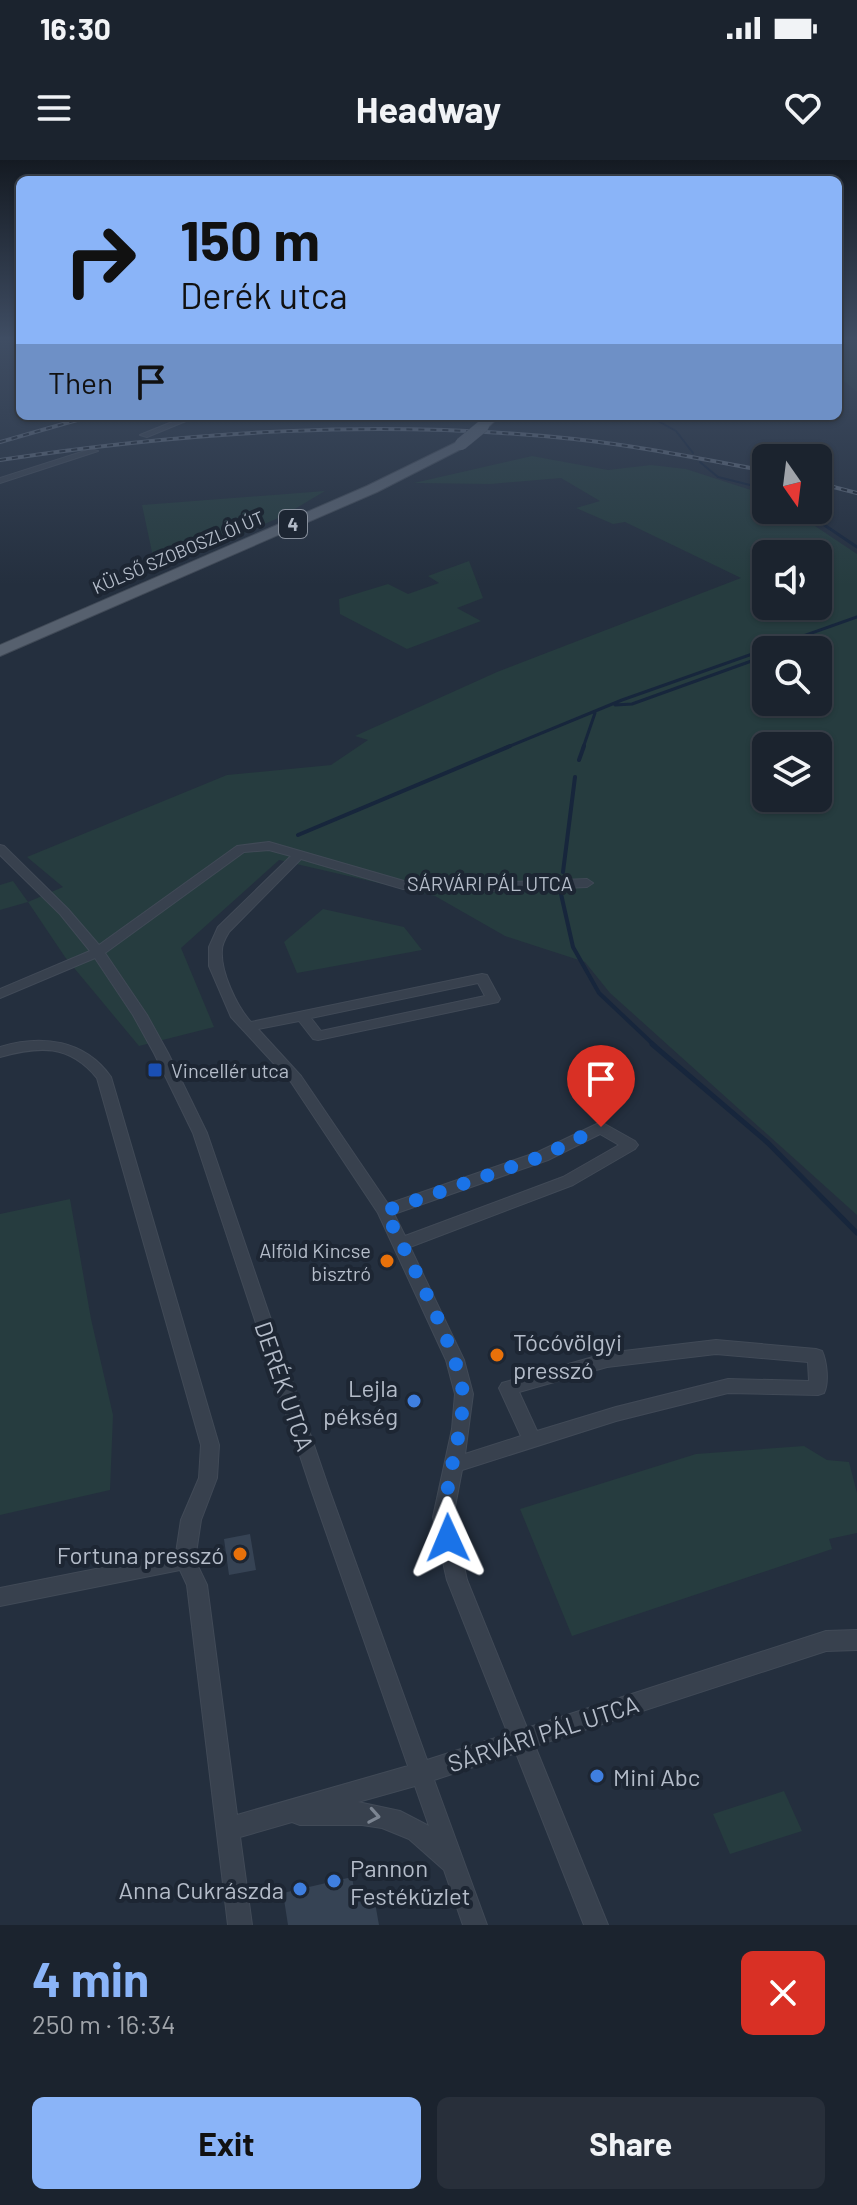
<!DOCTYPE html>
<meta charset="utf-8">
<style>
:root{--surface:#1b232e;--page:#282f3a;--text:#f1f3f6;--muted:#a0a4aa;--line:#39404a;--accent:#8ab4f8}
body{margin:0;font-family:Barlow,sans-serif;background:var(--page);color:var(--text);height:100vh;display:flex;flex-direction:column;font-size:30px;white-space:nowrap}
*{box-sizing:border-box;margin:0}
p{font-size:26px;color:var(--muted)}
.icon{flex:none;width:44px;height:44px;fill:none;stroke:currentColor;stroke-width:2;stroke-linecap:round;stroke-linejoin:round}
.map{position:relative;height:1765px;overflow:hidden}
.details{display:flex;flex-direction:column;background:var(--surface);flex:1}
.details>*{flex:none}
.hud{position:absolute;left:16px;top:16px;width:826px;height:244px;border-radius:12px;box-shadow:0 2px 6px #0004,0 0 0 2px var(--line);background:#8ab4f8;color:#111;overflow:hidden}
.needle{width:52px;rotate:166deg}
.fabs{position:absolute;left:752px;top:284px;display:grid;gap:16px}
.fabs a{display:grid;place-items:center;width:80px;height:80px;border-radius:12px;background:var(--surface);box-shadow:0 2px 6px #0004,0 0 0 2px var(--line);font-size:40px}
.pin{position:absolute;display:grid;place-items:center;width:68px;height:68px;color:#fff;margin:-82px -34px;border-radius:50% 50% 50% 0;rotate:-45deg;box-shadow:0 0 8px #0007}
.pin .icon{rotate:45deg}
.me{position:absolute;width:88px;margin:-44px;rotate:359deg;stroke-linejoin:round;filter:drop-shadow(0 0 6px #0008)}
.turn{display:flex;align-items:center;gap:28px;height:168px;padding:0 32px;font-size:36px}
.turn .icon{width:104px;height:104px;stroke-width:2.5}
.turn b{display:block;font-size:56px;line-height:68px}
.then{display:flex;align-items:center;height:76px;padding:0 32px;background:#0003;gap:16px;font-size:30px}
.round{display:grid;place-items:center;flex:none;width:84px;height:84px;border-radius:12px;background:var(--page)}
.head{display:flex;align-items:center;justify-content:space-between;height:136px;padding:0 32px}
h1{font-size:48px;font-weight:700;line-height:60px;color:var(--accent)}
.cta{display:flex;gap:16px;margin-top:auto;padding:16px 32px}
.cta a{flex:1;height:92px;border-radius:12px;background:var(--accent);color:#111;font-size:32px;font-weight:700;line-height:92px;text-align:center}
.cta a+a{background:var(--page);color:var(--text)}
.status{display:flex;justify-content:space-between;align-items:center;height:56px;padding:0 40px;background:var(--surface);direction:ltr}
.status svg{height:22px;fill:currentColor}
header{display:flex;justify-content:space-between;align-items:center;height:104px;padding:0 32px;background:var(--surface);font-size:36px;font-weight:700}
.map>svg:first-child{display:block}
</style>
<div class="status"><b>16:30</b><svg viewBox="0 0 49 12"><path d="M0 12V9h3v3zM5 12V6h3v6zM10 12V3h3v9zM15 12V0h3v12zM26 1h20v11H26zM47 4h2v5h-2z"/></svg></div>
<header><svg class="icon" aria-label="menu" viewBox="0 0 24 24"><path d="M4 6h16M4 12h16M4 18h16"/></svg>Headway<svg class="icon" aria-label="heart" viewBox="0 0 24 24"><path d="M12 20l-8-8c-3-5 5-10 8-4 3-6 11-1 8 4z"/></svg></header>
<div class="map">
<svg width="857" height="1765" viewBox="0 0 857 1765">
<rect width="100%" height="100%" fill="#242f3e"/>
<path fill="#263c3f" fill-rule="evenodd" d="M838,178L857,183V232L838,216Z
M532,296L608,310L651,305L686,309L766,335V350H791L857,394V1055L610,833L585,802L505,776L435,736L279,700L181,788L214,867L139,886L65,797L28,742L0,750V725L13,721L28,742L63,727L27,697L227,615L331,605L368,580L355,576L497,512L741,418L625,362L613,364L576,348L600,341L561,318L491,324L414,323ZM766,394H818V446H766ZM766,490H818V542H766ZM766,586H818V638H766Z
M325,331L283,356L156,411L142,345Z
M469,401L483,438L457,448L481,461L407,489L340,454L339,439L388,424L408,434L439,423L428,416Z
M323,749L404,767L422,790L297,813L284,782Z
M70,1039L91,1159L113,1255L110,1330L0,1355V1054Z
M804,1286L827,1300L849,1302L857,1333V1373L829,1379L832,1389L572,1476L520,1349L696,1294Z
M784,1631L802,1671L730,1694L713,1654Z"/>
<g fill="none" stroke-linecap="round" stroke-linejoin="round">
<path stroke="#17263c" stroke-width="2" d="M649,256L676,271L693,293
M700,302L718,317L766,329
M802,350L814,358"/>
<path stroke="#17263c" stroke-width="3" d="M811,356L857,387
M615,545L632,544L757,499L759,494
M505,588L622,540L857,457
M583,588L595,553"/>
<path stroke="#17263c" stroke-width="4" d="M579,600L584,586
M298,675L510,586
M563,712L575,617
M561,734L573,787L599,833L655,886"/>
<path stroke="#17263c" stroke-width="5" d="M652,884L768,983L857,1073"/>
</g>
<path fill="#364354" d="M250,1374L256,1410L229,1415L224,1379Z
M352,1717L356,1741L374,1737L379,1765H288L283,1733Z"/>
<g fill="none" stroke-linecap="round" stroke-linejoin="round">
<g stroke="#414a57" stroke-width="2">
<path id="minor" d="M187,256H198L147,277L140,275Z
M91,289L98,291L0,323V318Z
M269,682L404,721L491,723L587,719L593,723L587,727L491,731L403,729L301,699L229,772C226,777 222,784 222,790C220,811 237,847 251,862L482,814L487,815L500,839L498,842L318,880L313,879L299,861L258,869L301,916L388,1044L538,992L601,962L635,981L638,985L635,989L573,1025L410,1087L464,1200L473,1234L465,1294L521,1276L499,1228L502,1223L607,1193L716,1180L816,1189L822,1191C827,1202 829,1223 824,1233L818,1235L728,1233L616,1261L462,1310L453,1357L467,1420L527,1568L826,1471L857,1470V1490L826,1491L535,1586L608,1765H584L516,1593L434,1620L487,1765H463L444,1710L409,1679L382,1668L362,1665H300L292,1662L240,1677L252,1765H228L187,1425L180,1410L0,1446V1428L176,1393L181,1360L199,1318L201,1285L97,918C69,884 39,886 0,897V887C42,874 85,880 111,917L219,1285L217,1318L201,1360L195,1400L207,1425L237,1655L408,1606L311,1329L193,973L154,893L133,855L95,798L0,838V829L90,791L60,754L0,695V685L4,686L68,749L99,785L237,686ZM269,690L291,696L218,767L209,787V806L231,857L291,922L378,1053L446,1200L455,1234L452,1269L433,1357L447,1420L508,1574L427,1600L329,1329L207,973L168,893L147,855L105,793L244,692ZM478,823L485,836L321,871L311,858ZM600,974L619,985L563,1017L405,1076L394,1054L548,1000ZM716,1194L808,1202L809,1221L728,1219L616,1247L537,1271L519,1232L607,1207ZM415,1626L429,1666L400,1651L358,1642Z"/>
</g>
<g stroke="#414a57" stroke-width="2">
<path id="primary" d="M487,256H500L487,268H479L477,266Z
M461,280L465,281V287L377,332L0,496V485L367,326Z"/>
</g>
<use href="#minor" fill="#38414e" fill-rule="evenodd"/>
<use href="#primary" fill="#56606e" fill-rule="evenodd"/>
<g stroke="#5a6575" stroke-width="4">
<path id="rail" d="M0,282L91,256
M0,300C191,271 382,259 574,279C639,286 702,299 766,311
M818,323L857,333"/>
</g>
<use href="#rail" stroke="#1d2633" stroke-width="2" stroke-dasharray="6" stroke-linecap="butt"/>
<g stroke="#414a57" stroke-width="13" stroke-linecap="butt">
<path id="primary-bridge" d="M461,284L483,266"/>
</g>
<use href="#primary-bridge" stroke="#56606e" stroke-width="12"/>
</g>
<defs><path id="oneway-chevron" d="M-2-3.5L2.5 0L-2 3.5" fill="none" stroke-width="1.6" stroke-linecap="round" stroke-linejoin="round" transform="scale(2)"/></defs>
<use stroke="#7c8592" href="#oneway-chevron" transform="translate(374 1656) rotate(10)"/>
<linearGradient id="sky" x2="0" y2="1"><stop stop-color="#141a22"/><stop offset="0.42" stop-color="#3f4d63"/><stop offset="1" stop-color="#3f4d63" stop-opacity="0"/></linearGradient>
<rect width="857" height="425" fill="url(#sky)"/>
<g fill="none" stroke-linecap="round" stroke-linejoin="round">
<path stroke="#1a73e8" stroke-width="14" stroke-dasharray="0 25.2" d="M448,1378C438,1333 462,1285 463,1238C464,1201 404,1089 385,1051L543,996L601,967"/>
</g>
<rect fill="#1a4fb4" stroke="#1d2633" stroke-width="3" x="147" y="902" width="16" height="16" rx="4"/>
<g fill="#e8710a" stroke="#1d2633" stroke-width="3">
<circle cx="387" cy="1101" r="8"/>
<circle cx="497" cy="1195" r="8"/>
<circle cx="240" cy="1394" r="8"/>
</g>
<g fill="#3f7fe0" stroke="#1d2633" stroke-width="3">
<circle cx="414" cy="1241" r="8"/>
<circle cx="597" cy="1616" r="8"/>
<circle cx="334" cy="1721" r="8"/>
<circle cx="300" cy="1729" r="8"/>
</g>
<g text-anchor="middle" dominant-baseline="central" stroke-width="8" stroke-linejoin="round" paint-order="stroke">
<rect fill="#1d2633" stroke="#878f9c" stroke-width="2" x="279" y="350" width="28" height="28" rx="6"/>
<g font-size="18" font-weight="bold" fill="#b4bcc9">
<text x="293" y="364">4</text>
</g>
<g font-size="18" fill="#b4bcc9" stroke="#1d2633">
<text transform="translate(178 392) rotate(-23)">KÜLSŐ SZOBOSZLÓI ÚT</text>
</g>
<g font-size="20" fill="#b4bcc9" stroke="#1d2633">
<text x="490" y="723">SÁRVÁRI PÁL UTCA</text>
</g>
<g font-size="20" fill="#b4bcc9" stroke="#1d2633" text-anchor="start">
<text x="171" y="910">Vincellér utca</text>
<text x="371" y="1090" text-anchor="end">Alföld Kincse<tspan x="371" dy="23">bisztró</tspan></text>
</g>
<g font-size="24" fill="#b4bcc9" stroke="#1d2633" text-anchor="start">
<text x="513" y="1181">Tócóvölgyi<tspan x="513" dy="28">presszó</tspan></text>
<text x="398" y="1227" text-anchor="end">Lejla<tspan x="398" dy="28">pékség</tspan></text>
<text x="224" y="1394" text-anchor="end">Fortuna presszó</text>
<text x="613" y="1616">Mini Abc</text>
<text x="350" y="1707">Pannon<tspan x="350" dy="28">Festéküzlet</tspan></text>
<text x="284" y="1729" text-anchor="end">Anna Cukrászda</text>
</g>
<g font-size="24" fill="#b4bcc9" stroke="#1d2633">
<text transform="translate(285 1226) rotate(71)">DERÉK UTCA</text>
<text transform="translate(543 1573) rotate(-18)">SÁRVÁRI PÁL UTCA</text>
</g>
</g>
</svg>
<div class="fabs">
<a><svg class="needle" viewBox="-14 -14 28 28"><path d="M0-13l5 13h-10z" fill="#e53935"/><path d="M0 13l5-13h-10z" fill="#a0a4aa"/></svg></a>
<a><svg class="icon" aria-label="sound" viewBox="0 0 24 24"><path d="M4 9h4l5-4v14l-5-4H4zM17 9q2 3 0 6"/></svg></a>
<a><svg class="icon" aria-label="search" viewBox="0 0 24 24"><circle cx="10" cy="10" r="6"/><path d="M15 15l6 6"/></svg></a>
<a><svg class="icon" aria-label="layers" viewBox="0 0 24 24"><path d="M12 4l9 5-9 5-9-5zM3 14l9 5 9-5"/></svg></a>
</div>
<div class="pin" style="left:601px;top:967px;background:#d93025"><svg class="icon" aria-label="arrive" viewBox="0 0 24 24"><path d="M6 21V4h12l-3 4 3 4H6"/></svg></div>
<svg class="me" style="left:448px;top:1378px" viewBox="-20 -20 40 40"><path d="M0-17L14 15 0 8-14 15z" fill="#1a73e8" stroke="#fff" stroke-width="4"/></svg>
<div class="hud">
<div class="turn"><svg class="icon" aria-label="right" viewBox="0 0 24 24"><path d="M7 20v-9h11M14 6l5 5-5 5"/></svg><div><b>150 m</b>Derék utca</div></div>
<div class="then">Then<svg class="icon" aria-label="arrive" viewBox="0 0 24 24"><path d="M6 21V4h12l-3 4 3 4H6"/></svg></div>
</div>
</div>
<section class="details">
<div class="head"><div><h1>4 min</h1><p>250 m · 16:34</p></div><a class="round" style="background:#d93025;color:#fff"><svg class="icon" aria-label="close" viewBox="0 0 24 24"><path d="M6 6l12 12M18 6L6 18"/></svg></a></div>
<div class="cta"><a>Exit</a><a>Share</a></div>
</section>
